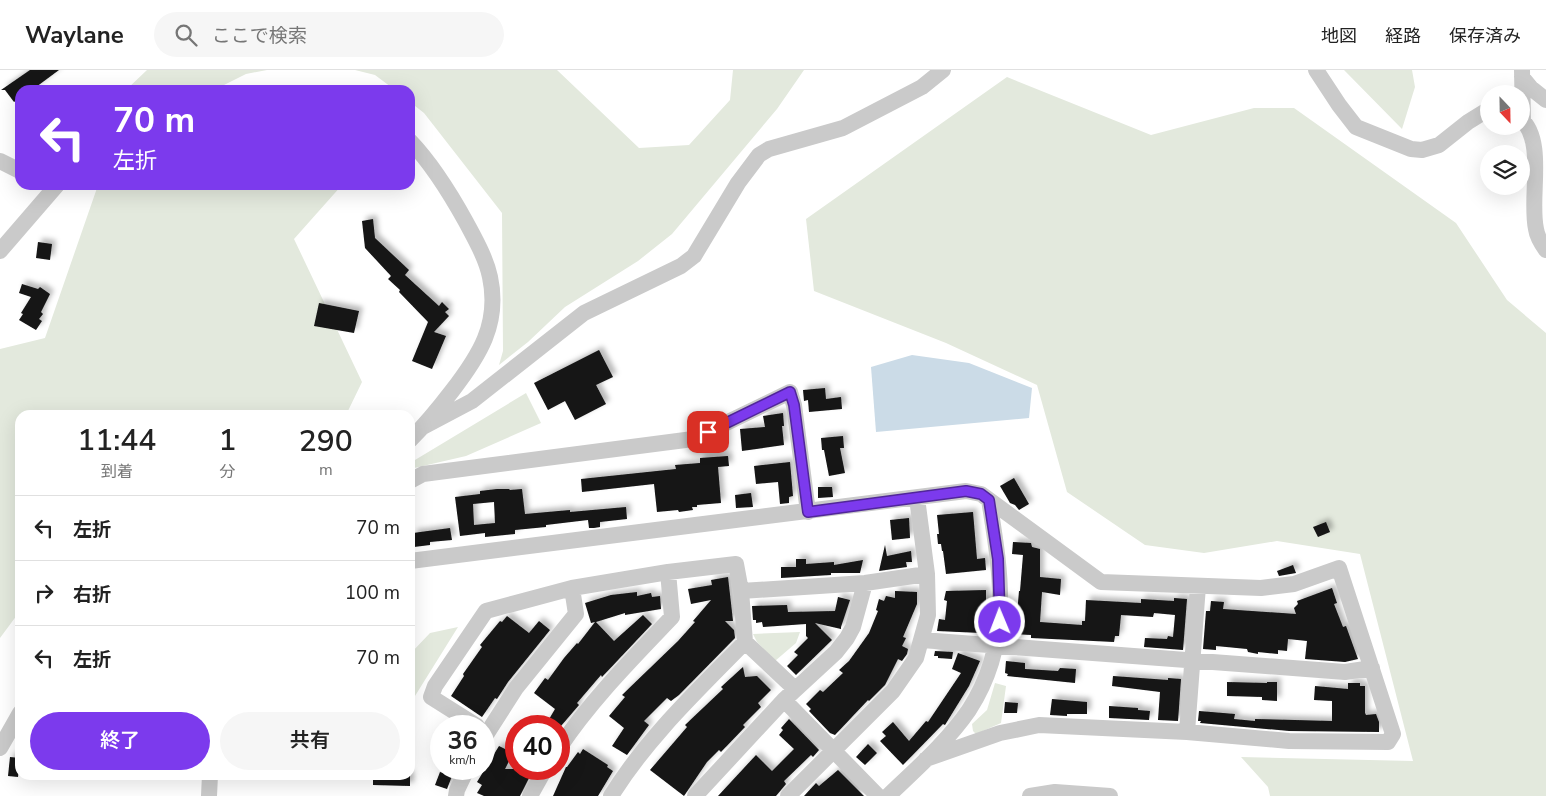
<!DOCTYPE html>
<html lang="ja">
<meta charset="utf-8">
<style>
:root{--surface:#fff;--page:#f6f6f6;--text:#222;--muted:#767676;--line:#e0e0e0;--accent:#7c3aed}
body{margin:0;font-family:"Nunito Sans","Noto Sans JP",sans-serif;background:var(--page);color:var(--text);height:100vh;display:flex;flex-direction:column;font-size:19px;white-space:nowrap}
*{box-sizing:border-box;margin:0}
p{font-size:16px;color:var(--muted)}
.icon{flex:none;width:28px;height:28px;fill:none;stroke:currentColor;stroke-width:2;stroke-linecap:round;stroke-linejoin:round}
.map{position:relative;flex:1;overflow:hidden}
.details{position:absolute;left:15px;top:340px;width:400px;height:370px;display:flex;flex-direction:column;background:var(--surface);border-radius:15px;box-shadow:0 5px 20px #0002}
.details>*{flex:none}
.banner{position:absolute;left:15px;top:15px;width:400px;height:105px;border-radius:15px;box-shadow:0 5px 20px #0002;background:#7c3aed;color:#fff;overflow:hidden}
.needle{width:32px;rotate:158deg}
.controls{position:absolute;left:1480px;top:15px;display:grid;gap:10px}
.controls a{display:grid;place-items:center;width:50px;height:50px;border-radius:50%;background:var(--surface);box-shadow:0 5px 20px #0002;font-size:25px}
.speed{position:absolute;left:430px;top:645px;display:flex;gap:10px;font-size:25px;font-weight:700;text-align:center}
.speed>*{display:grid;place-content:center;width:65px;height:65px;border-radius:50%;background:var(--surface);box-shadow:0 5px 20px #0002;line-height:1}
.speed small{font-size:12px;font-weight:400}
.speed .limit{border:8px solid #d22;background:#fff;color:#111}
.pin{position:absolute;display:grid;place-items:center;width:42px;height:42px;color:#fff;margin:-21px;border-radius:10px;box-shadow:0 2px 8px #0006}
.me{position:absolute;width:55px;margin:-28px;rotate:359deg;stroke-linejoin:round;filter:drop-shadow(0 0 4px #0008)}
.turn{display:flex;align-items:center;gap:18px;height:105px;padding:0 15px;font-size:22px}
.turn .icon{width:65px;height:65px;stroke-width:2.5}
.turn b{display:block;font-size:35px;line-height:42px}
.eta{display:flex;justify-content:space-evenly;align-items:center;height:85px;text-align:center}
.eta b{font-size:30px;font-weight:600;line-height:35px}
.cta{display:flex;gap:10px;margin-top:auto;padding:10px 15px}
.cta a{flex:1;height:58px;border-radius:30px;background:var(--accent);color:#fff;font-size:20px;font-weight:600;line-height:58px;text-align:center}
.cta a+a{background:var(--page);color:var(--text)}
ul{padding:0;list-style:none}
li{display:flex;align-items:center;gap:15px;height:65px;padding:0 15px;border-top:1px solid var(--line)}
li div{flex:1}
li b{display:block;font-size:19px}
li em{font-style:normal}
header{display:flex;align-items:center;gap:30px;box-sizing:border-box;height:70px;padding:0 25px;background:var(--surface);border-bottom:1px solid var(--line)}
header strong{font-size:24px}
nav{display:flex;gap:28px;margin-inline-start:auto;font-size:18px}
.search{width:350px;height:45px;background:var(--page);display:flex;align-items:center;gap:12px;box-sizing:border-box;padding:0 18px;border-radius:28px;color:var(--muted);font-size:19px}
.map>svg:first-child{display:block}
</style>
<header>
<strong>Waylane</strong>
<div class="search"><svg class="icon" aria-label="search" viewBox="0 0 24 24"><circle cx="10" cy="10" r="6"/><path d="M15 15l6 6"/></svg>ここで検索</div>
<nav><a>地図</a><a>経路</a><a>保存済み</a></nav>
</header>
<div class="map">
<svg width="1546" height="726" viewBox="0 0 1546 726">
<defs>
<filter id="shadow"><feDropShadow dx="4" dy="-4" stdDeviation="2.5" flood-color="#0004"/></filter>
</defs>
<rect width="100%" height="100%" fill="#fff"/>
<path fill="#e3e9dd" d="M147,0H267L246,4L214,20H126Z
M355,0H557L639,78L689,75L730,30L733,0H804L777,39L672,164L638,191L565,237L528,272L499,295L503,281L502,143L424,43L410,32V20H395L375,5Z
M1344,0H1412L1415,17L1402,59Z
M1007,7L1151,65L1254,38H1294L1456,153L1507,230L1546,263V726H1270L1268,717L1241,687L1413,691L1360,484L1277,471L1204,483L1145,475L1067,422L1037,315L946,273L814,221L806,149Z
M104,115H342L294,169L362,312L346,345H20V541L0,568V279L45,268L97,118Z
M526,323L541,353L466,386L410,399V393Z
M458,557L410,634V584L430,563Z
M800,562L796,573L775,591L757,572L753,564Z
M995,613L1006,616L1001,653L976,664L973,661L972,654L987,640Z"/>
<path fill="#cbdbe7" d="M912,285L969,293L1032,318L1029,348L876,362L871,297Z"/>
<path fill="#141414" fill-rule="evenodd" filter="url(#shadow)" d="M30,0H59L32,20H20V28L14,32L5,20H1Z
M373,149L375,168L409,200L405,205L439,236L442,232L449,239L445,242L449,246L434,262L446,266L432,299L412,291L428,252L399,222L400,220L388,209L391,206L365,178L362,151Z
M38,172L52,174L50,190L36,188Z
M22,214L38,219L40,217L50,224L41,242L43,244L39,249L42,251L36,260L19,250L23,244L21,243L31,227L19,223Z
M319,233L359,241L354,263L314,256Z
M599,280L613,307L596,315L606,334L575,350L565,331L548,340L534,313Z
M825,318L826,329L841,327L842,339L809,342L808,330L804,331L803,320Z
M783,343L784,356H782L784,375L742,381L740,359L765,357L763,346Z
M843,366L844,378H840L845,403L829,406L824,380H822L821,368Z
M728,386L729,396L718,397L721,433L697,435V437H692L693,440L679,442L678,440L657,442L654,414L582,422L581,409L676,399L675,395L700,393V388Z
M790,392L793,426L789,427V433L780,434L778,412L756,414L754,396Z
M1014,408L1029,434L1019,440L1015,435L1010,433L1000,416Z
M818,417H832L833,427L818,428Z
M497,419H509L510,420L522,419L525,444L570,440V442L626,437L627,449L600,452V457L594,458H589L588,450L546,455V457L515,460V464L485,467V463L460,466L455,427L480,424V421ZM494,432L495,453L474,455L473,434Z
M751,423L753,437L736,438L735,425Z
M973,442L977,489L985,488L986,500L946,504L943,481H942L941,474H938L937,464H939L937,445Z
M909,448L910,468L892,470L890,450Z
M1326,452L1330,462L1318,467L1313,457Z
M450,458L452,470L430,472V475L414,477L413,463Z
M1013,472L1031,473L1032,477L1040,479V507L1061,509L1060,525L1042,522L1040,552L1082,555V551H1085L1086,530L1141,533V529L1174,531V528L1187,529L1183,580L1144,577L1145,568L1167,569L1168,566L1173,567L1175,545L1154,543L1153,547L1121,545L1119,566H1115L1114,572L1031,568V565L1012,564L1014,544H1017L1019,521H1020L1023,485L1012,484Z
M885,475L887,486L911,481L912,492H906L907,497L879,501Z
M796,489H806V494L834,492V495L863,490L860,503H831V505L781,508V497H796Z
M1293,495L1296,503L1279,506L1277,501Z
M728,507L733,551H725L734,560L735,568L679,625L671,631L667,628L644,651L649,655L627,685L612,676L624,658L609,646L625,627L622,625L678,571L695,552L693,551L711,530L691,534L688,519L712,515L711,510Z
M1332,518L1337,533L1334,534L1343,557L1346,556L1358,589L1345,592L1305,589L1307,571L1288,569L1287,581L1278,580V584L1258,582V584L1248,582L1247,579L1216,576V580L1203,579L1206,541H1210L1211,531L1224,532L1223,539L1296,544L1294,538L1298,534L1297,531Z
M986,520V558H981V563L937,561L939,549L945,550L947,531L944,530L946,521Z
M895,521L917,522V534L903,567L906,568L902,576L908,579L907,584L902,591L898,589L885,615L869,631L868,630L835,665L830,663L809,641L811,639L806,634L820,620L823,622L843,603L839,600L849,591L869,563L878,541L876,540L879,529L884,531L886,526L895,528Z
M637,522V526L651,523L652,527L660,526L661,539L625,545V543L596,552L614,571L643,545L652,554L602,607L601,605L577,633L579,635L561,656H545L555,639L534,623L545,608L548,610L564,588L577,573L578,574L595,552L591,553L585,533L611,525Z
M838,527L850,530L841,557V559L815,553L832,570L796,605L787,596L798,585L794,582L808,568L806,566V554L763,557L762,552L756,553V550H753L752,536L787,535L788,542L835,541Z
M507,546L529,563L539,551L550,560L508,612L497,629L495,628L482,647L451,626L464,606L463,604L482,577L480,575L500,551L502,552Z
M935,581L953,582L952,589L938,588V586H934Z
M958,583L980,591L969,616L945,655L943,654L903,695L880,671L886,666L882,662L893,652L909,671L926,651L928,652L961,603L952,599Z
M1006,591L1025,593V599L1058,601L1060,598L1076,599L1075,613L1007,606L1008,604L1005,603Z
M743,597L745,607L757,606L771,620L758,633L761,637L743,655L745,657L721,682L719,680L707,692L684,726L650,700L687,657L685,655L723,619L721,617Z
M1113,606L1168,610V608L1181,609L1178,651L1158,650L1160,622L1112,616Z
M1227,612L1267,613V612H1277V631L1262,630V627L1227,626Z
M1348,613H1360V616H1365V643L1366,645L1376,644L1379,652V662L1289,661L1200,653L1201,651H1198L1199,641L1235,644L1234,649L1255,651V649L1332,651V631L1314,630L1315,616L1348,619Z
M1052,629L1087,632V644H1067V646L1050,645Z
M1005,632L1018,633L1017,643H1004Z
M1109,636L1138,638V640L1150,641L1149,650L1109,648Z
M789,649L819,680L813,687L811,685L784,711L786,714L776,726H718L756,685L772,701L794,679L779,665L783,660L781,658Z
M868,674L877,683L865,695L856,687Z
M499,676L513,683L505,699H521L531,704L520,726H484L477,723L482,715L477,712Z
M583,679L608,695L607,697L613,701L598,726H553L566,697H567L578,682L580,684Z
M10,687L20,688L18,707L8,706Z
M838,700L864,726H804L816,713L819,716Z
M440,702L452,706L447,719L435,715Z
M373,705H410V716L373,715Z"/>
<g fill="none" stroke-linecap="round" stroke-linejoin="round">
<path stroke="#cacaca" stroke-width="16" d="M1316,0L1339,35L1356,57L1411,79L1422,80L1439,75L1468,52L1489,39
M1522,0L1523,50
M1522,7L1531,18L1546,30
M1521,49C1546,71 1529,128 1536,159C1537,166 1541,173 1546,180
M410,71C433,95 450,123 466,152C475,169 486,188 490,207C500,254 479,286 452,321C439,338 425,355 410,370
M0,91L20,101
M0,181L57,115
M421,358L472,331L584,243L681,196L694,186L738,113L759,85L769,79L843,58L922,17L943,0
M410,411L423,404L693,369L790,322L794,335L808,442
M917,428L927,504
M410,491L966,421L981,424L1101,512L1261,518L1294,514L1339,498L1393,664L1388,672L1289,671L1187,662L1039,655L1000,663L926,689
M741,521L865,513L927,504L928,545L916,588L893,621L788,726
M922,570L1345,602L1372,598
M745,572L795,619
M784,630L878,726
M477,656L431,627L435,616L486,541L572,518L668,502L736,494L741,521L745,572C697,621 647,668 611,726
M1187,662L1198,516
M484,668L516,618L576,544L572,518
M0,678L20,643
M559,678C591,630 632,589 672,547L668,502
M209,726L210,705
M456,726L457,720L467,699
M530,726L545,699
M695,726L784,630L836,582L847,568L853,557L865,513
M888,726C916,699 947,672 969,640C1013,572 1001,504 989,430
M1030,726L1055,722L1110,726"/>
</g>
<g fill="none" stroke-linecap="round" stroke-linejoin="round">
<g stroke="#51269a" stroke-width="12">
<path id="route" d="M708,362L790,322L794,335L808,442L966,421L981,424L989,430L998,489L1000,552"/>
</g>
<use href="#route" stroke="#7c3aed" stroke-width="9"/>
</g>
</svg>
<div class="controls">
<a><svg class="needle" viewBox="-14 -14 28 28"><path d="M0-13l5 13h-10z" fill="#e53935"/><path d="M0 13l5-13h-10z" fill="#767676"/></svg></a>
<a><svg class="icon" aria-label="layers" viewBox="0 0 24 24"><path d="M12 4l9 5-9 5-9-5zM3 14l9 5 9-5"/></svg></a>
</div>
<div class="speed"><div>36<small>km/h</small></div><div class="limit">40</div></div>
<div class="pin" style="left:708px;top:362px;background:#d93025"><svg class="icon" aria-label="arrive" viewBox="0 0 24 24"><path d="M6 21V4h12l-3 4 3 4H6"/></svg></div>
<svg class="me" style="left:1000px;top:552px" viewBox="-20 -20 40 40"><circle r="17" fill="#7c3aed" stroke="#fff" stroke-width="3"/><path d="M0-11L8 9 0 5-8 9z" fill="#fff"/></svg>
<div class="banner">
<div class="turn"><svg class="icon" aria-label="left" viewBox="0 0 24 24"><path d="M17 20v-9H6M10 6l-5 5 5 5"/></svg><div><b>70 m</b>左折</div></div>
</div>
<section class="details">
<div class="eta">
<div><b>11:44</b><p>到着</p></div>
<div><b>1</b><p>分</p></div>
<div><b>290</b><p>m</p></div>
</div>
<ul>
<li><svg class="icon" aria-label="left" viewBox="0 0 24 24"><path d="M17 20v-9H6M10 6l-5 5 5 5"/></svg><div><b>左折</b></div><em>70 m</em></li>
<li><svg class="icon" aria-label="right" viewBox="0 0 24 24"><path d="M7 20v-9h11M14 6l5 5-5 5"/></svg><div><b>右折</b></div><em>100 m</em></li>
<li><svg class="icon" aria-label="left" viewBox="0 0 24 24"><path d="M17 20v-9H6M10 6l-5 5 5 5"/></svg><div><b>左折</b></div><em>70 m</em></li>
</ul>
<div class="cta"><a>終了</a><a>共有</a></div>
</section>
</div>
